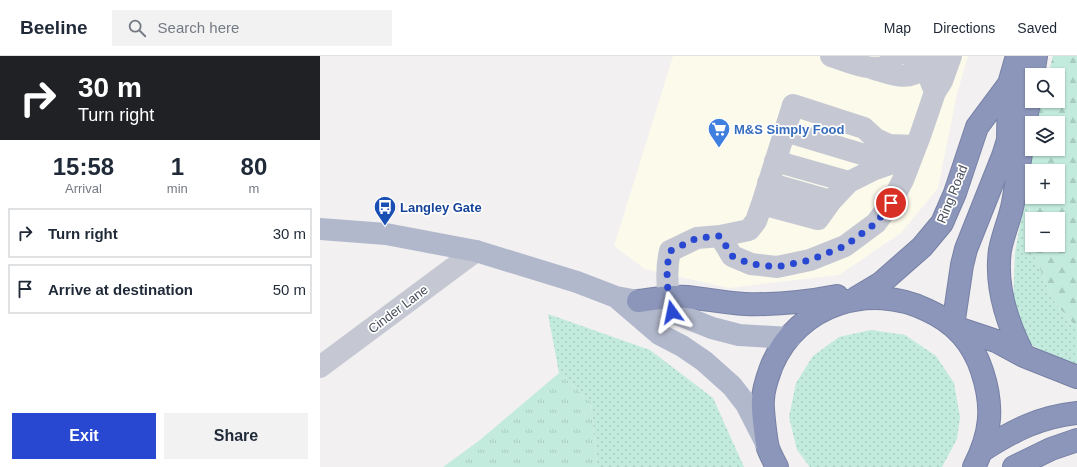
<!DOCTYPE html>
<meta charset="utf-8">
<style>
:root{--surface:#fff;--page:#f2f2f3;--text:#1f2937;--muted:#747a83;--line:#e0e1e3;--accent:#2948d2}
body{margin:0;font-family:Arial,sans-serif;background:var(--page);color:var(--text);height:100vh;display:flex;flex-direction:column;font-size:15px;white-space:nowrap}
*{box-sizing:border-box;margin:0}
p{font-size:13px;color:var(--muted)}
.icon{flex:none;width:22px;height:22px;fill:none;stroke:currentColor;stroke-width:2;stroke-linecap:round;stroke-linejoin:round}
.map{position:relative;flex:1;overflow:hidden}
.panel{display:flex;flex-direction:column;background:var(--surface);width:320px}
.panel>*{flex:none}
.guide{background:#202124;color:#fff;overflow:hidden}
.tools{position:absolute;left:705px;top:12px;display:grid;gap:8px}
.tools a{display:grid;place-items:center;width:40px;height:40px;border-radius:0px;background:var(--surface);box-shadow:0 1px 3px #0004;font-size:20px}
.pin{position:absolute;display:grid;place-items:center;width:34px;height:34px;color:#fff;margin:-17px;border:2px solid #fff;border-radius:50%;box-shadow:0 1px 4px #0007}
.me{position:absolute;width:44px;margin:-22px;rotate:348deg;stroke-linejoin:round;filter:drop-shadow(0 0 3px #0008)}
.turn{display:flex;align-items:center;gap:14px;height:84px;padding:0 12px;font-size:18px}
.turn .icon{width:52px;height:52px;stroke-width:2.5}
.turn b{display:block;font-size:28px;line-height:34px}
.eta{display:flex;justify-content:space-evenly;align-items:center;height:68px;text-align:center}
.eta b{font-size:24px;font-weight:700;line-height:28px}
.action{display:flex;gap:8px;margin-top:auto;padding:8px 12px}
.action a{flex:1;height:46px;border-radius:0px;background:var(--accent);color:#fff;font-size:16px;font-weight:700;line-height:46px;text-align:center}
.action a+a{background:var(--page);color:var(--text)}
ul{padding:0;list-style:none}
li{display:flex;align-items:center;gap:12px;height:50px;margin:0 8px 6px;padding:0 4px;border:2px solid var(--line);border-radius:0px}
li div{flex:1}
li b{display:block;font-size:15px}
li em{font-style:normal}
header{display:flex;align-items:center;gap:24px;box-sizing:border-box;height:56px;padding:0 20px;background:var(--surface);border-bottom:1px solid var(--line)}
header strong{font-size:19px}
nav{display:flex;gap:22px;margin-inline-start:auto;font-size:14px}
.search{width:280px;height:36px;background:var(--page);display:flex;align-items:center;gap:10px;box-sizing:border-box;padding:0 14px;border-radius:0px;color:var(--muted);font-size:15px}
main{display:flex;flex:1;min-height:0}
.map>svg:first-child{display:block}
</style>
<header>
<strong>Beeline</strong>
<div class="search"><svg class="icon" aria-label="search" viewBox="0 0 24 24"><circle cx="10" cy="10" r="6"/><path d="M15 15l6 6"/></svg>Search here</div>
<nav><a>Map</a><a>Directions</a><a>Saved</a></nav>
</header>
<main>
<section class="panel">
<div class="guide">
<div class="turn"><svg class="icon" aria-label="right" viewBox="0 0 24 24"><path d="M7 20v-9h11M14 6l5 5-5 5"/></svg><div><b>30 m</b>Turn right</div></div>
</div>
<div class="eta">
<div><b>15:58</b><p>Arrival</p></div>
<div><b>1</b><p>min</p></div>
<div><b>80</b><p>m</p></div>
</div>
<ul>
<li><svg class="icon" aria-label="right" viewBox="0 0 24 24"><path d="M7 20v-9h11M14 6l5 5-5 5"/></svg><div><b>Turn right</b></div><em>30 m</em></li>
<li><svg class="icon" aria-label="arrive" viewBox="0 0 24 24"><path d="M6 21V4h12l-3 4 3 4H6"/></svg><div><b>Arrive at destination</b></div><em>50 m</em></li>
</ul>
<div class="action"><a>Exit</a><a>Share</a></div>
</section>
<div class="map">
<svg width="757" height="411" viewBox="0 0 757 411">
<defs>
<pattern id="grass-dots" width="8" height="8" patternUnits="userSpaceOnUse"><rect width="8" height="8" fill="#c2ebdd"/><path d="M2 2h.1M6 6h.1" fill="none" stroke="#a8cbc0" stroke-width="1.8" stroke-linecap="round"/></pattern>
<pattern id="forest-firs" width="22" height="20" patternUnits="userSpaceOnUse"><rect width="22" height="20" fill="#c2ebdd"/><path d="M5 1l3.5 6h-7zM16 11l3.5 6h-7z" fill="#a8cbc0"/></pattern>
<pattern id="park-tufts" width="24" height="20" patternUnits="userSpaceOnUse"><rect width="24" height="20" fill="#c2ebdd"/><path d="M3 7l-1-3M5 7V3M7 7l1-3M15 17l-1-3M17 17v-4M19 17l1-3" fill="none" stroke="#a8cbc0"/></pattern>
</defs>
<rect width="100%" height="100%" fill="#f2f0f0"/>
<path fill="#fbfaeb" d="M353,0H648L637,38L618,132L581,177L519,219L409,232L325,213L294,190Z"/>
<path fill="url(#grass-dots)" d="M707,129L712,189H713L714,197L732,243L757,272V312L746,309L709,287L693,249L695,197Z
M228,258L330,294L393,342L424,411H277L271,346L239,317Z
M551,274L585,279L616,300L634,327L640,361L637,383L622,411H490L477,394L469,361L476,327L493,300L519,281Z"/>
<path fill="url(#forest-firs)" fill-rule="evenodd" d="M733,0H757V272L732,243L714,197L713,189H738V163H712V177L707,129L711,74L712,93H738V67H713L720,45H738V19H728ZM712,115H738V141H712Z"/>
<path fill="url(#park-tufts)" d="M239,317L271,346L277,411H123L160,384Z"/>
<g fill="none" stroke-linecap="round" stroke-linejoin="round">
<g stroke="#7781a6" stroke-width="24">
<path id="highway" d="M713,19L716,0
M536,242L561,227L602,191L622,167L635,137L657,71L689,28
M318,245C334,243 351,240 367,241C386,243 405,247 425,248C456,249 486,246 517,240
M633,270L642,209L646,193L683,100L688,84L689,28L697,0
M637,272L676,285L704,300L757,321
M704,300C688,269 675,230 680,194C683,178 690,163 693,147C700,106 706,65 712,24
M663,394C694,374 720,361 757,357
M457,411C454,405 450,398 448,392C446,384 442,352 443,344C443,332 448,320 452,309C478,248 550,226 607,254C634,266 653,287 662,315C674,351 671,378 654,411
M694,411L731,393L757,384"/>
</g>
<path stroke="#c5c8d3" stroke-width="22" d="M511,0C527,5 567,24 574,0
M554,13C572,18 587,26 604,12C609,8 613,4 618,0
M615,36L622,25L631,0
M465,75L545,99L565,101L579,99
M455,105L529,126L555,113L578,105L596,90
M448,127L511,145L529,126
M442,148L498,163L511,145
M400,180L412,200L431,208L457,211L490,204L525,190L556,167L571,147L583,124L600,80L615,36L609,21L591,0
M352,256C347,235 345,216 350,195L377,182L400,180L429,174L436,165L442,148L473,49L544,72L556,83L569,89L596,90
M0,311L156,195"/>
<path stroke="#b2b8cc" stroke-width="22" d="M0,173L66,178L156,195L257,226L296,241L318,245L352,256L392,272L419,279L469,282
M297,242L339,278L362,290L384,305L412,330L426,348L447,389"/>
<use href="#highway" stroke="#8c96ba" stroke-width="22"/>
</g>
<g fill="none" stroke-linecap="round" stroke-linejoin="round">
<path stroke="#2948d2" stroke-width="7" stroke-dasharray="0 12.6" d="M352,256C347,235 345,216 350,195L377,182L400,180L412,200L431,208L457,211L490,204L525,190L556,167L571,147"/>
</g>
<defs>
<g id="supermarket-pin" transform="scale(1.15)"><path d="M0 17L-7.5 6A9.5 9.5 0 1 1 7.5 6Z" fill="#3f7fe0" stroke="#fff"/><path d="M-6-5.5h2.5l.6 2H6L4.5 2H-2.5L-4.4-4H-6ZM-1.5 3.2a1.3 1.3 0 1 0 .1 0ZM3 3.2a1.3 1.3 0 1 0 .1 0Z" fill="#fff"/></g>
<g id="bus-pin" transform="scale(1.15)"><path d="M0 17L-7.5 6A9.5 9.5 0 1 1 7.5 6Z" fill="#1a4fb4" stroke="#fff"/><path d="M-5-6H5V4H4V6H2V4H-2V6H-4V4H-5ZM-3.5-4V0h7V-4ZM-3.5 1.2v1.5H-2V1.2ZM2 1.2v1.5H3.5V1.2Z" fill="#fff"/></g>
</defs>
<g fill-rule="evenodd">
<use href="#supermarket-pin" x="399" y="73"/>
<use href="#bus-pin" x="65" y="151"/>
</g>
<g text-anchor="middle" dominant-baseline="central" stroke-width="3.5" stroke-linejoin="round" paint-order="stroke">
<g font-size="13" font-weight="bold" fill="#366cbe" stroke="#fff" text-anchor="start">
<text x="414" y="73">M&amp;S Simply Food</text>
</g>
<g font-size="13" fill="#494e5b" stroke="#fff">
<text transform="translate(632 138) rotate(-68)">Ring Road</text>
<text transform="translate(78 253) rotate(-37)">Cinder Lane</text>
</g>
<g font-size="13" font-weight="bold" fill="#164399" stroke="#fff" text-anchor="start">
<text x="80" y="151">Langley Gate</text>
</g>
</g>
</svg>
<div class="tools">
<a><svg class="icon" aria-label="search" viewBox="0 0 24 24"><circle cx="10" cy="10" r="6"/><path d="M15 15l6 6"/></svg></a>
<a><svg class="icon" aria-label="layers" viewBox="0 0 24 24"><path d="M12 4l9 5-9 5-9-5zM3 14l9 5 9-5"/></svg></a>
<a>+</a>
<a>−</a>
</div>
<div class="pin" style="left:571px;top:147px;background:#d93025"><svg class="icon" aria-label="arrive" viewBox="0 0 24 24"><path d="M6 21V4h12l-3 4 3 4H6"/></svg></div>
<svg class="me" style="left:352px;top:256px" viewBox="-20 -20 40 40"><path d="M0-17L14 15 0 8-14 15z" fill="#2948d2" stroke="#fff" stroke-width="4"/></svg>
</div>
</main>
